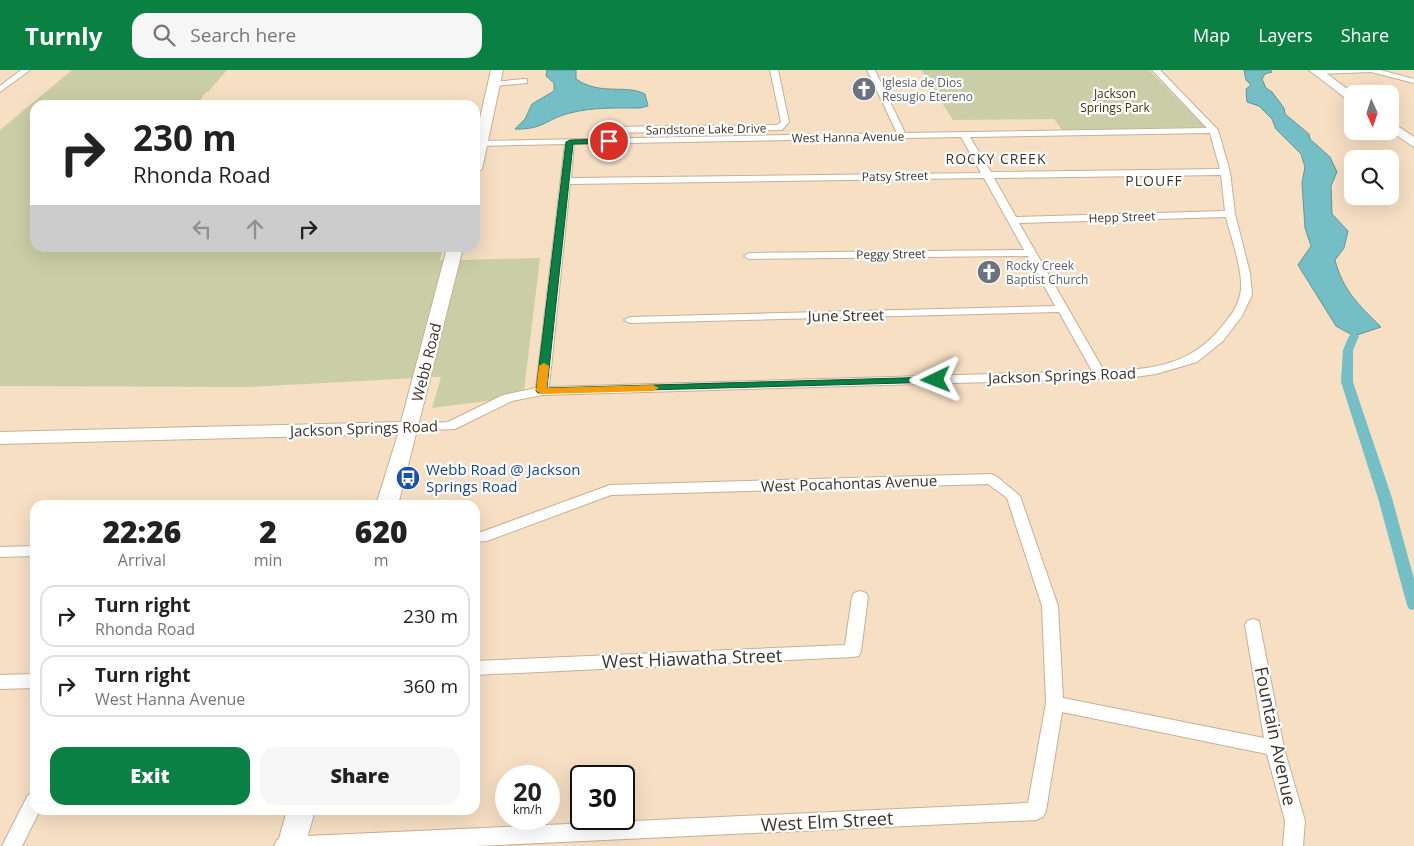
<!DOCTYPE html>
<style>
:root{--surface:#fff;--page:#f6f6f6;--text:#222;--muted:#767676;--line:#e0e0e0;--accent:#0b8043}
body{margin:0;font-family:"Open Sans",sans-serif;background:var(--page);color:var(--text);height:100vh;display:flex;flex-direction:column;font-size:19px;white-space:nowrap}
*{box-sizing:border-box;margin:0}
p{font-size:16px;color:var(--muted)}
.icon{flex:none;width:28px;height:28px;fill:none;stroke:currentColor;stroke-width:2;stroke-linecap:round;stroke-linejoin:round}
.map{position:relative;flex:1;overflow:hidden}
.sheet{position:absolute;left:30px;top:430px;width:450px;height:315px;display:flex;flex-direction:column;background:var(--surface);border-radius:15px;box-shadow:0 5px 20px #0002}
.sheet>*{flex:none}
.guide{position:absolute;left:30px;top:30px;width:450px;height:152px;border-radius:15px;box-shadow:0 5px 20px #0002;background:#fff;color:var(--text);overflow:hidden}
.needle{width:32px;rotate:177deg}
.fabs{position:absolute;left:1344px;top:15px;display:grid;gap:10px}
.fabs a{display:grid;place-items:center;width:55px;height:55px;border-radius:10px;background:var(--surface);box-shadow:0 5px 20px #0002;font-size:25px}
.speed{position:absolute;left:495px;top:695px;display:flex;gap:10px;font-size:25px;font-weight:700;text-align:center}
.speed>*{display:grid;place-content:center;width:65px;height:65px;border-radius:50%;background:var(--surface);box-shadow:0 5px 20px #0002;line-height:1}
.speed small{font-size:12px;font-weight:400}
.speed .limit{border:2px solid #111;border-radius:8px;background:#fff;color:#111}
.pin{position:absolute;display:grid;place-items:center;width:42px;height:42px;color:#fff;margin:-21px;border:2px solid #fff;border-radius:50%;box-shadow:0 1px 5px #0007}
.me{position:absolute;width:55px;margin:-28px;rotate:268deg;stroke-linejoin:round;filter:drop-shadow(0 0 4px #0008)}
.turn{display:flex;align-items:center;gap:18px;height:105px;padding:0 20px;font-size:22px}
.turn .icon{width:65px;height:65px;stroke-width:2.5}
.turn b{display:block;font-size:35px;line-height:42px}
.lanes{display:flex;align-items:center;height:48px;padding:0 20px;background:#0003;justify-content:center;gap:25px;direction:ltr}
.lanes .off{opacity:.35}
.eta{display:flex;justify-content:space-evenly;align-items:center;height:85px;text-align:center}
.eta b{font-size:30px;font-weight:800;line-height:35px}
.action{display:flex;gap:10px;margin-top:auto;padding:10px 20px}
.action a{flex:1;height:58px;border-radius:15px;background:var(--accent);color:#fff;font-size:20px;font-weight:800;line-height:58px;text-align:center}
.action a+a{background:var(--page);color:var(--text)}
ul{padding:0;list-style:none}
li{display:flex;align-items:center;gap:15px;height:62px;margin:0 10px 8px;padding:0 10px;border:2px solid var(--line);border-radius:15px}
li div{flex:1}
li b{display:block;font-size:19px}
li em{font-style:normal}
header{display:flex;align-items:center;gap:30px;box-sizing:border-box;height:70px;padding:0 25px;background:var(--accent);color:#fff}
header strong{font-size:24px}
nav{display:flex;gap:28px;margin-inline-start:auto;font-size:18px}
.search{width:350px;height:45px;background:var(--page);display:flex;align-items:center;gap:12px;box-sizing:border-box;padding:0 18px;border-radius:15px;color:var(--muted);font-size:19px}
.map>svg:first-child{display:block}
</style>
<header>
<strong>Turnly</strong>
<div class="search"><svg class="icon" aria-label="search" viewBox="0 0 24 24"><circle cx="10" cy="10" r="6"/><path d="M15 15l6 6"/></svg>Search here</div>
<nav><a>Map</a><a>Layers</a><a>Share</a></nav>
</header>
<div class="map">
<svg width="1414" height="776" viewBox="0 0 1414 776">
<rect width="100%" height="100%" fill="#f6dfc3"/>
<path fill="#c9cea6" d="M72,0H227L208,22H206L197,35H35V178H443L440,190L447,191L416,308L247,317L0,316V60Z
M921,0H1149L1205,57L1062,60L1054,49L953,50Z
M540,188L524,321L494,330L432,338L441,307H428L457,190Z"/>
<path fill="#74bfc5" stroke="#639596" d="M547,0H576V9C600,26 626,14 645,24L648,36L640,38C617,38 593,37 570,43C546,49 543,60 515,59L525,49L532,34L554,21V13L546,6Z
M1244,0H1270L1272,2L1265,4L1262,9L1266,18L1272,22L1284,38L1285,44L1309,64L1310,69L1330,87L1337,102L1331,116L1332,144L1348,161L1344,178L1335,190C1343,221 1359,235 1381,257L1354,266L1336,256L1298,195L1311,176L1305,158L1302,113L1305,97L1301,84L1276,59L1272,49L1259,36L1247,32L1246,19L1251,15L1246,10Z"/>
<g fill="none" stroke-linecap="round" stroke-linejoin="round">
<path fill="#74bfc5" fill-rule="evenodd" d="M1354,263L1359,266L1353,280V312L1392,428L1414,509V540L1409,539L1407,535L1378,428L1341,312L1343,280L1349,266Z"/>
<g stroke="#c6b095" stroke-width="2">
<path id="street" d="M21,0H30L0,22V16Z
M770,0H778L789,52L782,60L601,63L597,60L601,57L777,55L781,52Z
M867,0H875L905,63L1207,58L1152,0H1160L1218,60L1230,102L1235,144L1250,203L1252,225L1242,246L1223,271L1197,292L1156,304L1127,308L542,325L512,331L455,359L404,361L402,358L404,355L448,352L503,325L536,318L565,74L481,76L478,75V71L897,63ZM1210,63L1220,99L991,102L970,67ZM961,67L981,103L571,108L574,74ZM1221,105L1225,141L1016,147L994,108ZM984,108L1024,180L749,183L744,186L749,189L1028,186L1055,236L630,247L624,250L630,253L1059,242L1092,301L549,317L570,114ZM1226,147C1231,168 1245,205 1240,225C1238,236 1230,247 1223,255C1192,295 1152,300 1104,301L1019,153Z
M1315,0H1380L1414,9V13L1371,2L1318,4L1314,2Z
M524,9H527V13L494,16L490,14L494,12Z
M991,404L996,406L1020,426L1058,536L1063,628L1264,668L1245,555L1247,551L1253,549L1259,551L1284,678L1305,751L1303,776H1283L1285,751L1267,684L1062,642L1046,741L1043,747L1036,750L475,776H274L277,770L284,767L1028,733L1046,633L1042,536L1007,428L988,414L611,425L487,471L475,472V462H481L610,415Z
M35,476V486L0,487V477Z
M860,521L866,523L868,527L861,581L859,586L853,587L475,605V591L845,575L852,527L854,523Z
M35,604V618L0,619V605Z
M35,723V740H40L22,776H2L28,725Z"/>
</g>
<g stroke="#c6b095" stroke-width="2">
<path id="secondary" d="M491,0H503L482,99L475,103V70Z
M1309,0H1322L1354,24L1352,31L1348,30Z
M1390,51L1414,67V77L1390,61Z
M447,178H463L398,435H376L398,364L0,374V362L401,352Z
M287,740H315L305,776H277Z"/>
</g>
<use href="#street" fill="#fff" fill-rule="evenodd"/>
<use href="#secondary" fill="#fff" fill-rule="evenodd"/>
</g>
<path fill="#0b8043" stroke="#07532c" d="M609,69L611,73L573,74L547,318L936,307L941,310L940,312L538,323L536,321L566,72L570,70Z"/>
<path fill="#f59e0b" d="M544,293L549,296L547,318L653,315L659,318L653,321L542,324L536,321L539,296Z"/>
<defs>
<g id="church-disc" transform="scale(1.25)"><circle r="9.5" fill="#6b7280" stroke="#fff"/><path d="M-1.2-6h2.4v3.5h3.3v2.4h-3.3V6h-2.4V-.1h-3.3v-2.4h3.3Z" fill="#fff"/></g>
<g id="bus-disc" transform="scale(1.25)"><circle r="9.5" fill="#1a4fb4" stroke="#fff"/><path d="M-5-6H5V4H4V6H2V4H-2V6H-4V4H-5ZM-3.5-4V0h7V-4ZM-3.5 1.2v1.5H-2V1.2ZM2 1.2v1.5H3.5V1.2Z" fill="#fff"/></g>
</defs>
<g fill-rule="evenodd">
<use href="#church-disc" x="864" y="19"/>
<use href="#church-disc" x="989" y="202"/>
<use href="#bus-disc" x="408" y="408"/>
</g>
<g text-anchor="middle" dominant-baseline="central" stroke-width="4.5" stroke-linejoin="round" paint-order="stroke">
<g font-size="12" fill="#5b616d" stroke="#fff" text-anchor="start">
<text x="882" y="12">Iglesia de Dios<tspan x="882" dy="14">Resugio Etereno</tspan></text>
<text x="1006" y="195">Rocky Creek<tspan x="1006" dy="14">Baptist Church</tspan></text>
</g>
<g font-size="12" fill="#33360a" stroke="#fff">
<text x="1115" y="23">Jackson<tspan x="1115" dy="14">Springs Park</tspan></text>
</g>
<g font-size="12" fill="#3c3328" stroke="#fff">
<text transform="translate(706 59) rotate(-1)">Sandstone Lake Drive</text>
<text transform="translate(848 67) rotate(-1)">West Hanna Avenue</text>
<text transform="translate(895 106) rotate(-1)">Patsy Street</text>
<text transform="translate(1122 147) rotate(-2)">Hepp Street</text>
<text transform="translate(891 184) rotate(-1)">Peggy Street</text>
</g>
<g font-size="14" letter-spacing="1" fill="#3c3328" stroke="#fff">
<text x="996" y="88">ROCKY CREEK</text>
<text x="1154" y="110">PLOUFF</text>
</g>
<g font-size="15" fill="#3c3328" stroke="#fff">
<text transform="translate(846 245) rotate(-1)">June Street</text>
<text transform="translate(426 292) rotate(-76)">Webb Road</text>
<text transform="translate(1062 305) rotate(-2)">Jackson Springs Road</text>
<text transform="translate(364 358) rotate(-2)">Jackson Springs Road</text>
<text transform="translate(849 413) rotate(-2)">West Pocahontas Avenue</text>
</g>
<g font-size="15" fill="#164399" stroke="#fff" text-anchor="start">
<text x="426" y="399">Webb Road @ Jackson<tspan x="426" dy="17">Springs Road</tspan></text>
</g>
<g font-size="18" fill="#3c3328" stroke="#fff">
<text transform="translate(692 588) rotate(-2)">West Hiawatha Street</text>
<text transform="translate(1276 666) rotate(78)">Fountain Avenue</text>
<text transform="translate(827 751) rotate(-3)">West Elm Street</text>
</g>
</g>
</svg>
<div class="fabs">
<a><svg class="needle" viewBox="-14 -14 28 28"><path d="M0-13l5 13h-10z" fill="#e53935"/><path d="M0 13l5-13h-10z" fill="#767676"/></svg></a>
<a><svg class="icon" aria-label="search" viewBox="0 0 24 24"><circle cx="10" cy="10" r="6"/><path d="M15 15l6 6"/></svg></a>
</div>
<div class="speed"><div>20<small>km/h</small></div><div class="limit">30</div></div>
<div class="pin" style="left:609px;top:71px;background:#d93025"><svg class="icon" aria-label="arrive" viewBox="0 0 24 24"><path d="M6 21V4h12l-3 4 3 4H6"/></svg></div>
<svg class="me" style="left:936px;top:310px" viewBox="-20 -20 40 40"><path d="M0-17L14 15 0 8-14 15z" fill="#0b8043" stroke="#fff" stroke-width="4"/></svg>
<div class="guide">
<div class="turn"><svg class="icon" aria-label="right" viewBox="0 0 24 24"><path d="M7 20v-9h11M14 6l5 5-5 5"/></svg><div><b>230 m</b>Rhonda Road</div></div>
<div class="lanes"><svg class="icon off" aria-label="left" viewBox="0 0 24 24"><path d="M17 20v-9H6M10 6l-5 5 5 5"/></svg><svg class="icon off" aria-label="ahead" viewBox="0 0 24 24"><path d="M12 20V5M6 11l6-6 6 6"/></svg><svg class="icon" aria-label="right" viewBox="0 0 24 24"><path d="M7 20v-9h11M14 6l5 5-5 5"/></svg></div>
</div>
<section class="sheet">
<div class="eta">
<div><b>22:26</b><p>Arrival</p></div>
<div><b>2</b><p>min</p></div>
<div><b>620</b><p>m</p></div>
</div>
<ul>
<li><svg class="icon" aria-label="right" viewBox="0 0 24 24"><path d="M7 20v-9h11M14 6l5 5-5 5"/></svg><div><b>Turn right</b><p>Rhonda Road</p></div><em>230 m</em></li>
<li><svg class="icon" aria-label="right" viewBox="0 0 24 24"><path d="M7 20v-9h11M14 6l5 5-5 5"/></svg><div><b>Turn right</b><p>West Hanna Avenue</p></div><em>360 m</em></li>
</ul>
<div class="action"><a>Exit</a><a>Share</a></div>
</section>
</div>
